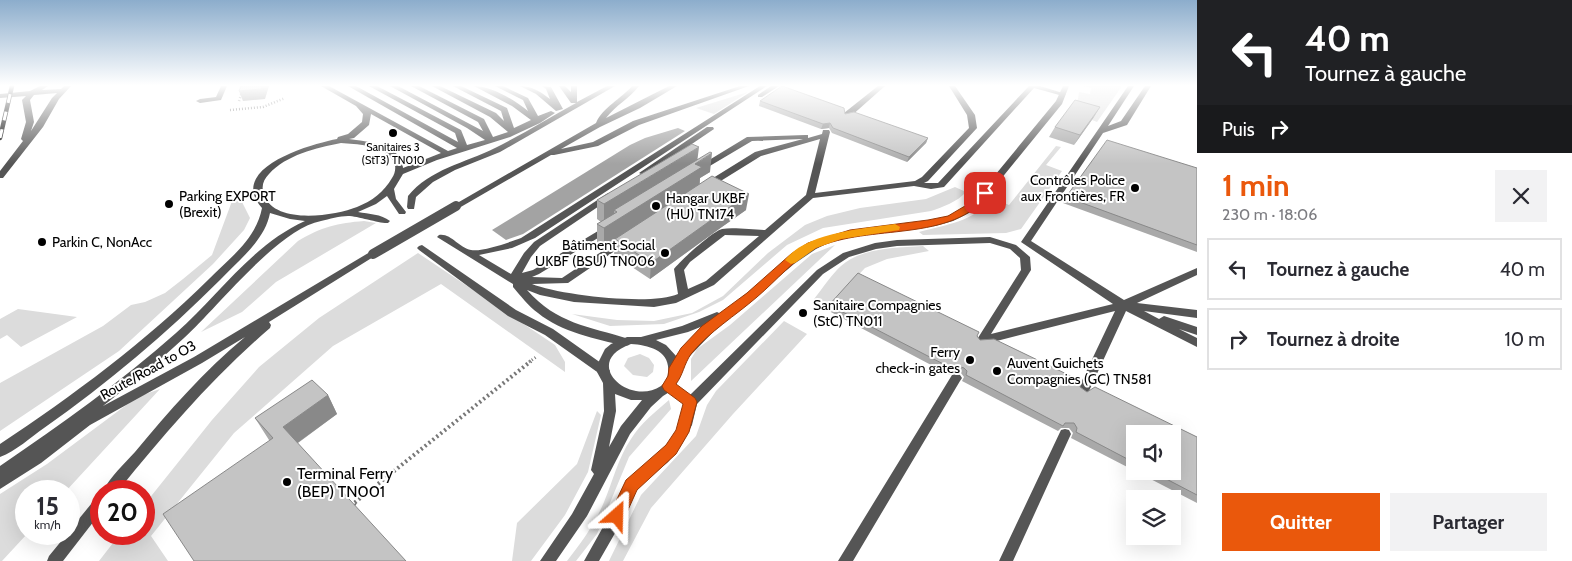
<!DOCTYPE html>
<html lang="fr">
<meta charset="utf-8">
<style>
:root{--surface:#fff;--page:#f2f2f3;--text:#2b2b33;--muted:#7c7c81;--line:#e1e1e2;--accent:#ea580c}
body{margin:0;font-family:Cabin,sans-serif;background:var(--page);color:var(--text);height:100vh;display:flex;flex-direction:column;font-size:19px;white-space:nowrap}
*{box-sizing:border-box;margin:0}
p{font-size:16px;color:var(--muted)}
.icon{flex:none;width:28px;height:28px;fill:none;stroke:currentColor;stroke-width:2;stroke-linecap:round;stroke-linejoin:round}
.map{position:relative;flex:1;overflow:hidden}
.sheet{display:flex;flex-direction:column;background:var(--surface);width:375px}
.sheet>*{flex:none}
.guide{background:#202124;color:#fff;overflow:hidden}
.tools{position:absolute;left:1126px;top:425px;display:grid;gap:10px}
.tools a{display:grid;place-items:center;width:55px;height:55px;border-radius:0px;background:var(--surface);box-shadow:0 5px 20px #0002;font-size:25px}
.speed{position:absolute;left:15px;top:480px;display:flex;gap:10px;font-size:25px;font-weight:700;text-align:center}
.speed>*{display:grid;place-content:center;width:65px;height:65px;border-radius:50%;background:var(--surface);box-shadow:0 5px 20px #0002;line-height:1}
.speed small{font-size:12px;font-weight:400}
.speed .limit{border:8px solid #d22;background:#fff;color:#111}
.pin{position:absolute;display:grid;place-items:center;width:42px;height:42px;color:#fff;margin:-21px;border-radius:10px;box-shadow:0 2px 8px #0006}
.me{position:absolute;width:55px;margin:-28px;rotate:25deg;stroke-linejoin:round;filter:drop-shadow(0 0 4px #0008)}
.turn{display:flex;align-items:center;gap:18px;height:105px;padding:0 25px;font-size:22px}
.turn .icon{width:65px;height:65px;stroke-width:2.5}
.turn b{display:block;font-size:35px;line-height:42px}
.then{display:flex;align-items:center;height:48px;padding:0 25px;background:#0003;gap:10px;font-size:19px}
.round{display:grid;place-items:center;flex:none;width:52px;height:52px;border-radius:0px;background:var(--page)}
.summary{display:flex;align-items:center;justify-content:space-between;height:85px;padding:0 25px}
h1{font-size:30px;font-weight:800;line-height:38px;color:var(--accent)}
.cta{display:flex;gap:10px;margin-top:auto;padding:10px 25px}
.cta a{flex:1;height:58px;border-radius:0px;background:var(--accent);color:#fff;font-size:20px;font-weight:800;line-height:58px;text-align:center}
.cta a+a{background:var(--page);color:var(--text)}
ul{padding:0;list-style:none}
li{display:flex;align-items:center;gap:15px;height:62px;margin:0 10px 8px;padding:0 15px;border:2px solid var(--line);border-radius:0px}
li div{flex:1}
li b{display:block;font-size:19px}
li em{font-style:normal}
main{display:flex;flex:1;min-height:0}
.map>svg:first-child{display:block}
</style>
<main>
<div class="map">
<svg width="1197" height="561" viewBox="0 0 1197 561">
<rect width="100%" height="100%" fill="#fff"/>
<path fill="#dcdcdc" d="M1083,86H1122L1097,122L1092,120L1094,115L1072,109L1078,99L1079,92L1090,94L1091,88Z
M748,92L714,114L696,108Z
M1056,146L1061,147L1046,165L1062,171L1021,229L1006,233L923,235L919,232C949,224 971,222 993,199L1009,205Z
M955,187L966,192C957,202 943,207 931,211L823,228L787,245L723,300L699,312L664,324L610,326L572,314L617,320L654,321L692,313L723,296L768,253L805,225L827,216L860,208L926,199Z
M235,193L239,196L250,218L244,230L213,264L119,351L0,431V383L103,326L131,305L145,302L165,293L183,279L212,255Z
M364,221L376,223L276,282L242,312L201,332L298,241C321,227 338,223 364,221Z
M835,245L691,381V359L697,349L730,325L812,254Z
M923,246L929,251L887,259L865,268L829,306L814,299C823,288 831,275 841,266C862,247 897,248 923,246Z
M418,253L555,345L565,362V372L441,284L333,346L234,433L151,536L168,561H99L120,534H144V505L212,420L259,367L319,318Z
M18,309L77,317L21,347L7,335L0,339V319Z
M784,321L807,334L733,414L651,508L623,561H609L641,495L696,436L707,405L716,391Z
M640,354L649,358L654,365L653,372L647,377L633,375L624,366L628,358Z
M160,389L66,491H26L27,534L2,561H0V494L47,464L137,397Z
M669,400L671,409L629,457L597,534L576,561H567C581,543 595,524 604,502C613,481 618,458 631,439C641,423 655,412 669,400Z
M597,411L601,415L588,472L565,515L531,561H512L517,523L577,464Z"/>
<path fill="#a3a3a3" d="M678,128L685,131L523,234L506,240L492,230L630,145L645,138Z"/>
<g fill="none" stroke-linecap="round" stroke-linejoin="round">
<path stroke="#777" stroke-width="2.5" stroke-dasharray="1 2" stroke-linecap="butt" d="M239,101L244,86
M230,110L263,107L285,98"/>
<path stroke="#777" stroke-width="3" stroke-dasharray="1 2.5" stroke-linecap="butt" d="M529,362L536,357"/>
<path stroke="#777" stroke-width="4" stroke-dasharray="2 3" stroke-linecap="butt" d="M355,506L353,504L531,361"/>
<path fill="#555" fill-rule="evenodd" d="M40,86H48L42,90L61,89L64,86H71L59,99L43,127L3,178H0V171L23,141L21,139L26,122L22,100L26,96L0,98V94L30,91ZM57,93L52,98L31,131L34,122L30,100L34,95Z
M221,86H227L221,100L200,103L196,101L200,99L216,97Z
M321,86H329L448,151L457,148L348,86H356L458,142L455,133L369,86H377L461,130L467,145L485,140L467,128L390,86H398L483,131L478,122L411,86H419L484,119L493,137L508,132L490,117L432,86H440L496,113L504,121L501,111L453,86H461L507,108L514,128L531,120L512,106L474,86C492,86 514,100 528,111L523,100L495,86H503L528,98L538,116L551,111L555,113L540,123L510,137L437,160L403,174L394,189L396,199L406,212L405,214H399L387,196L376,204L358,212C369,214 381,214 390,221L388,223C381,224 358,216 348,216C340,216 329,219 321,221C278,229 218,307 184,338C158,362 131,384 103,406L194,357L370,252L373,251L378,254L269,322L271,325L270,328C213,377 165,433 118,491H103C110,477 124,464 135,452C169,411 204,371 245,337L202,363L90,425L41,463L0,489V466C61,424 121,382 176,333C218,296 253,244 305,221L290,219L270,213C265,240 239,260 221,279C166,334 108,383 44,428C31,437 16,451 0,457V444C74,395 145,342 209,279C230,258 256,239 262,208C226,168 311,144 337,139L338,137L348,134L362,122L363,114L356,106ZM371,114L441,153L403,168C403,145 366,141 349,139L354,138L369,125ZM341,143C357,144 379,145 391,158C397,163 396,172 392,178C384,192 372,201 357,207C334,216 275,225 264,195C261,187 263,180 269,174C286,155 316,148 341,143Z
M520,86C532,86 541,92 550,99L546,89L542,86L551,87L563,109L556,111L536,94Z
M559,86H565L571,92V86H577V102L607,86H615L500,152L455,170L433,182L416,197L414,209H408L407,207L408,196C430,169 465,163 495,148C523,134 549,118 576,103H571Z
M632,86H639C630,98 616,105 606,118L669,86H677L640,108L600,127L561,149L593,142L633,121L740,86H749L639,125L598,146L554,155H551L459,208H453L452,206L596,123C603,107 621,99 632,86Z
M760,86H767L535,238L512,248L479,255L511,274L524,253L534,242L608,193L612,196L611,198L540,246L531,257L522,273L533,270L608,225L611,226L613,228L611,230L539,274L532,277L562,278L622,238H628L630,240L628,242L568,283L532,284C559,295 652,306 678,294L674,269C680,261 713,231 722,229C734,227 753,230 765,230L806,195L820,139L761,156L711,187H705V183L755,152L803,139L752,141L703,170H697L696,168L747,137L805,135H808V138L822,134L823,130H829L830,132L815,193L915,181L922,177L969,128L967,115L949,86H955L975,115L977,128L928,181L924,183H938L1029,86H1040L1066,94L1063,96L1034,88L944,187L931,189L914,186L813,198L714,285L676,303L654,307L574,302L540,295L527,290C557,324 588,326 629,339L630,342L629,345L625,346C596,339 561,332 538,313C528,306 521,296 513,287V284L437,237L439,235C451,233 459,248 471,250C483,252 510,242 521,238ZM725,235L759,236L706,281L688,289L684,270L690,262Z
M771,86H779L762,97H758V95Z
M878,86H885L850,117H844V113Z
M1128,86H1134L1108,126L1121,121L1145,86H1151L1127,125L1103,133L1031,241L1124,300L1197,268V275L1137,303L1197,310V318L1144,311L1159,319L1164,316L1197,327V335L1179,329L1197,338V347L1126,311L1089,391L1087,394L1083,396L1079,394L1077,391L1115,311L981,345L977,344L976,341L1021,270L1020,258L1010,249L990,243L897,246L876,249L849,257L823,274L697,404L692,425L682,444L668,462L636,489L622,521L599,561H584L612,511L626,481L658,454L674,436L680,424L685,404L664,389L662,386L664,383C673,380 683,390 690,395L817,270L843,253L875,243L897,240L990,237L1016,245L1030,257L1031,270L991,334L1113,304L1021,242Z
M707,127H713L714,129L646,175H643L639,173Z
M422,245L516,310L553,329L608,368L610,371L608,374L604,375L600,374L545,335L508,316L419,250L417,248L419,246Z
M956,373L960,375L962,378L960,381L853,561H838L952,375Z
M1065,429L1069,430L1071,434L1013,561H999L1061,430Z
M101,496V512L63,561H47L49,556L67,534H69V531L96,498Z"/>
<path fill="#555" fill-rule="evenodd" d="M1063,86H1069L1062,104L983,201L969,213L953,221L935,226L857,235L828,243L816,249L794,264L713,332L687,359L680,371L679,379L671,391L663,396L651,407L630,434L587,516L556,561H540L572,514L594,474L591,470L604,411L603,383L597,372V365L605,349L611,344L627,337H641L682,326L717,312L721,314C733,304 745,295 757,285C777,268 796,249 821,239C866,221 920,234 962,209C967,206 972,201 977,197L1056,101ZM708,324L687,343L677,357L666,345L656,340L688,332ZM631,344C649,345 671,351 668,373C668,378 665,383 661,386C629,407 580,362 631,344ZM615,394L631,400H642L621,426L609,447L616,411Z"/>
<g stroke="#000" stroke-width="4.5">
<path id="rail" d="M0,138L12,86"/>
</g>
<use href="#rail" stroke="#fff" stroke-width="3" stroke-dasharray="9" stroke-linecap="butt"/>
<path stroke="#555" stroke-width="8" d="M454,207L456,206"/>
<path stroke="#555" stroke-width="10" d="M373,254L456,206"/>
</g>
<path fill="#a9a9a9" d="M760,101L845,114L928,138L926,143L907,162L832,133L829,128L821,129L759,106Z
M1094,117L1074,145L1049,137L1055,127Z
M698,160L710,172L700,178V184L746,210L719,229L650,279L614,255L615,241L604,248L597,244V224L601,222L597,219V200Z
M1197,168V252L1063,203L1066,197Z
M829,305L977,336L980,340L1080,387L1087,392L1197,437V503L1135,471H1172L1135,434V471L1071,438L1073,433L1069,428H1061L1058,431L962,381L964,377L961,373L955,371L950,375L827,310Z
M328,395L337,414L298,443L269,440L255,418Z"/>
<path fill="#898989" d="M262,86H269L265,99L243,101L239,91Z
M1100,107L1094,117L1074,145L1080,135Z
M830,123L829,128L821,129L823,124Z
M928,138L926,143L907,162L909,157Z
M699,147L697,163L712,153L710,172L700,178L699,186L617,240L615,239V241L604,248V228L694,172L695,167L617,216V212L614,210V218L604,224V204Z
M749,194L746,210L719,229L650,279L651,263L721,213Z
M958,366L955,371L950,375L953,369Z
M328,395L337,414L293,446L283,427Z"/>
<path fill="#c4c4c4" stroke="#898989" d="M241,86H262L261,89L239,91Z
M782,86L844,108L845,114L854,112L928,138L909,157L833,128L830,123L823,124L760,101Z
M1075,100L1100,107L1080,135L1055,127Z
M1107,140L1197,168V245L1066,197Z
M692,144L699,147L604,204L597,200Z
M710,152L712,153L695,164L702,167L604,228L597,224L617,212L614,210Z
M712,176L749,194L721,213L651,263L615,239Z
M858,273L979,332L977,336L980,340L994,339L1081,381L1080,387L1087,392L1095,387L1197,437V495L1151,471H1172V434H1135V463L1076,432L1077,428L1074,423H1065L1063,426L966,375L967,371L964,368L958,366L953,369L829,305Z
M312,380L328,395L283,427L406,561H194L163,514L273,438L255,418Z"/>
<linearGradient id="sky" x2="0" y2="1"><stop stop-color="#8cadcc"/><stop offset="0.52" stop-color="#fff"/><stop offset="1" stop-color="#fff" stop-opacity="0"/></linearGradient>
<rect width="1197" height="164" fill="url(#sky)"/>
<path fill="#ea580c" stroke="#983908" d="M985,190L990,193C952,244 870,223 816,248C794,259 776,281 757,297C735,316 710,331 691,354C684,364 683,375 676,384L695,398L697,402L689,432L676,454L637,490L623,521L617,523L611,521L609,516L626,480L666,445L676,430L683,404L664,390L662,386L668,376L669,368L681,348L702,326L747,293L791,254L808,243L850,230L928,220L948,216L970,203L981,191Z"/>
<path fill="#f59e0b" d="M895,224L900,227L899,230L841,239L816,248L795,263L791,264L785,260C807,232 862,229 895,224Z"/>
<g fill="#000" stroke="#fff" stroke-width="2">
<circle cx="393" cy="133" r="5"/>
<circle cx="1135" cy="188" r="5"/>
<circle cx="169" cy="204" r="5"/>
<circle cx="656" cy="206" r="5"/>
<circle cx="42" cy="242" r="5"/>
<circle cx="665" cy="253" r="5"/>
<circle cx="803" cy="313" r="5"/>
<circle cx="970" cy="360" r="5"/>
<circle cx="997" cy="371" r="5"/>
<circle cx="287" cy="482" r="5"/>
</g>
<g text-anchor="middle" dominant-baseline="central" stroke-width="4" stroke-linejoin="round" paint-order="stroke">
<g font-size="11" fill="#000" stroke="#fff">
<text x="393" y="147">Sanitaires 3<tspan x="393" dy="13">(StT3) TN010</tspan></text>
</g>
<g font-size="14" fill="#000" stroke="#fff" text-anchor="start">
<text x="1125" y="180" text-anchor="end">Contrôles Police<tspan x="1125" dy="16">aux Frontières, FR</tspan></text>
<text x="179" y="196">Parking EXPORT<tspan x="179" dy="16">(Brexit)</tspan></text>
<text x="666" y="198">Hangar UKBF<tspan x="666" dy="16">(HU) TN174</tspan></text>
<text x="52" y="242">Parkin C, NonAcc</text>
<text x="655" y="245" text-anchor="end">Bâtiment Social<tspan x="655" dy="16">UKBF (BSU) TN006</tspan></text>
<text x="813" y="305">Sanitaire Compagnies<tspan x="813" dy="16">(StC) TN011</tspan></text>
<text x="960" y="352" text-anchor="end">Ferry<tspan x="960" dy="16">check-in gates</tspan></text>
<text x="1007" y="363">Auvent Guichets<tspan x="1007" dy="16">Compagnies (GC) TN581</tspan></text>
</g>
<g font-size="14" fill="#000" stroke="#fff">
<text transform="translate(148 370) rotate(-29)">Route/Road to O3</text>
</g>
<g font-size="16" fill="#000" stroke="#fff" text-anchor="start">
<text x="297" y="473">Terminal Ferry<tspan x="297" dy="18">(BEP) TN001</tspan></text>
</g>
</g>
</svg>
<div class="tools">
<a><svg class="icon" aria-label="sound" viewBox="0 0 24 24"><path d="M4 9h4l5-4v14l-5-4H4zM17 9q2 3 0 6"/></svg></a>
<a><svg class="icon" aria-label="layers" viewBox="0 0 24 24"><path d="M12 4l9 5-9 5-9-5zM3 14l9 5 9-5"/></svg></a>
</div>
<div class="speed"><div>15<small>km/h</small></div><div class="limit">20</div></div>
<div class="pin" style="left:985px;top:193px;background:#d93025"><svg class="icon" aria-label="arrive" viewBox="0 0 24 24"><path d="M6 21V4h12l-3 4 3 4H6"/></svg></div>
<svg class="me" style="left:617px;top:516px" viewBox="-20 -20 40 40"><path d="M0-17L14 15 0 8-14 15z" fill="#ea580c" stroke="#fff" stroke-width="4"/></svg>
</div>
<section class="sheet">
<div class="guide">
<div class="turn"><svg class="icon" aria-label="left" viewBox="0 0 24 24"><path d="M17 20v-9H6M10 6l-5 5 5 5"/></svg><div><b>40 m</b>Tournez à gauche</div></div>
<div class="then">Puis<svg class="icon" aria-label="right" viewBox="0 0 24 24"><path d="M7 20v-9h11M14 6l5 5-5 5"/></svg></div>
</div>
<div class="summary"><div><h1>1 min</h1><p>230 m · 18:06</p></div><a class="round"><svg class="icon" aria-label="close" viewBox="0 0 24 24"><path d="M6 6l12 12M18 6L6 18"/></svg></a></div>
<ul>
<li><svg class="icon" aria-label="left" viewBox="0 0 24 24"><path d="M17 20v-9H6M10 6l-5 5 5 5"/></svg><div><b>Tournez à gauche</b></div><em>40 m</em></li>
<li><svg class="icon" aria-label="right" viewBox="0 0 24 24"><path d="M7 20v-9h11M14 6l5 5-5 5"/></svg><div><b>Tournez à droite</b></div><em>10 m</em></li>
</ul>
<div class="cta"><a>Quitter</a><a>Partager</a></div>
</section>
</main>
